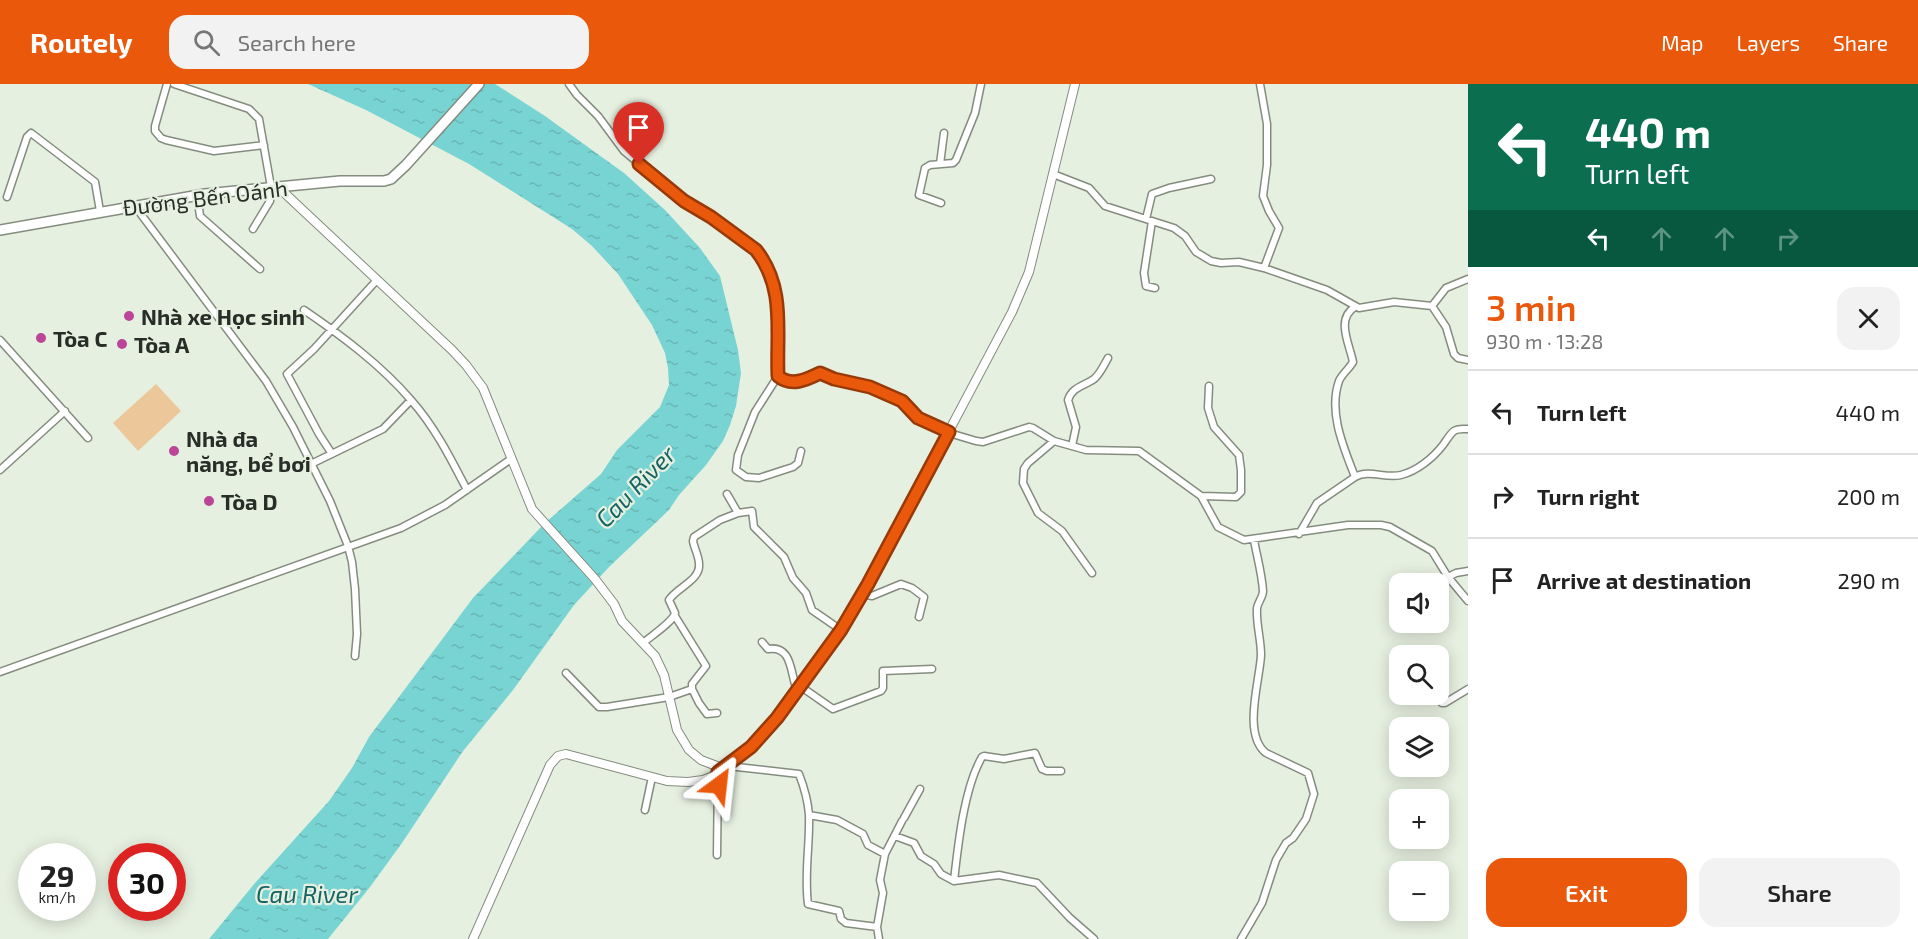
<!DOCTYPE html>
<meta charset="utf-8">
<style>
:root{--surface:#fff;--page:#f2f2f2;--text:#222;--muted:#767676;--line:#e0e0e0;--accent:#ea580c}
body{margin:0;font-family:"Exo 2",sans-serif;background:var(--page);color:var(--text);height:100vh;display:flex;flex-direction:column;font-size:22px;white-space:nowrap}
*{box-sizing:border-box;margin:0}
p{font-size:20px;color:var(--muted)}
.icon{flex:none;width:33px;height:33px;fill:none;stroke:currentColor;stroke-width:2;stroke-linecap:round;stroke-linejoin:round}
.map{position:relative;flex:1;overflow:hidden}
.details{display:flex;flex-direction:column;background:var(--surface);width:450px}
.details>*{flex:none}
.banner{background:#0b6e4f;color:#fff;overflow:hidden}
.controls{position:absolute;left:1389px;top:489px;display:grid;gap:12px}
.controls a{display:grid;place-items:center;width:60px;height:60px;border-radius:12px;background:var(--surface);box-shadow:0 3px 15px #0003;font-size:30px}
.speed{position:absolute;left:18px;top:759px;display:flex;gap:12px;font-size:30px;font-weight:700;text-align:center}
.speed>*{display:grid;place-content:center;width:78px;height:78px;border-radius:50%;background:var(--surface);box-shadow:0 3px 15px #0003;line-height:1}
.speed small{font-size:15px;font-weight:400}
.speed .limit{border:9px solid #d22;background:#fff;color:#111}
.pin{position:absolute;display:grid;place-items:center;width:51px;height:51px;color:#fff;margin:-62px -26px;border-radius:50% 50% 50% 0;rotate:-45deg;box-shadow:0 0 6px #0007}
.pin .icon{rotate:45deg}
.me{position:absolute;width:66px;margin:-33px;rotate:30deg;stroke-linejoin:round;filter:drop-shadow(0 0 4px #0008)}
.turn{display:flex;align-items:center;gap:21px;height:126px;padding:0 18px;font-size:27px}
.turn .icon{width:78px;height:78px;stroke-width:2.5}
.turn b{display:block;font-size:42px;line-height:51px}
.lanes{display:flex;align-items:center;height:57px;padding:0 18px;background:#0003;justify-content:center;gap:30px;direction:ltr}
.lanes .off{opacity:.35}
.round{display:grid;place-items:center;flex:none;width:63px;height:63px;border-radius:18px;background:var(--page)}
.headline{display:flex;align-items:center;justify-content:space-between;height:102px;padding:0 18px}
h1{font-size:36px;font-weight:600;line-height:45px;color:var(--accent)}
.primary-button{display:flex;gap:12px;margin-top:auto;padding:12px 18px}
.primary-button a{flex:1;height:69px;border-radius:18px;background:var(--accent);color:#fff;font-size:24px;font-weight:600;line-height:69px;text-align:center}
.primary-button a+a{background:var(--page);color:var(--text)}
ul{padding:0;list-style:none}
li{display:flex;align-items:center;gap:18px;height:84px;padding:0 18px;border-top:2px solid var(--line)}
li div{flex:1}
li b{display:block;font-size:22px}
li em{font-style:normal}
header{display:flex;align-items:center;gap:36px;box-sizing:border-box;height:84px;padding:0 30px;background:var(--accent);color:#fff}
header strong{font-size:28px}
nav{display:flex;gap:33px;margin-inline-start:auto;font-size:21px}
.search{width:420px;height:54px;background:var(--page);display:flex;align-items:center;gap:15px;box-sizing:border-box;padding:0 21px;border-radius:18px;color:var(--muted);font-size:22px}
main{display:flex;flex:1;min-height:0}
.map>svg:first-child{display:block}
</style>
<header>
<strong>Routely</strong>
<div class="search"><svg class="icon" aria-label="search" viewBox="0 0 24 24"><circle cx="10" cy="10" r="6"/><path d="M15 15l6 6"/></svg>Search here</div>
<nav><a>Map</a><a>Layers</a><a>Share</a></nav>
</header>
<main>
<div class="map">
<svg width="1468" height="855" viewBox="0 0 1468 855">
<defs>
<pattern id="water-ripples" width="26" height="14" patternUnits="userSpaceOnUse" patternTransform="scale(1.5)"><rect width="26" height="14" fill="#78d4d3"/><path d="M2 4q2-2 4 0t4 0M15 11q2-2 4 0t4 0" fill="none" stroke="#68b6b5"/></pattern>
</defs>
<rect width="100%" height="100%" fill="#e6f0e0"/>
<path fill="#ecc79a" d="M156,300L181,327L138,367L113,339Z"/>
<path fill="url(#water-ripples)" d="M308,0H495L545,32L624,89L665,126L700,164L720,192L738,266L741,289L736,322L730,341L723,357L706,381L679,411L669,426L609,483L574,521L513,606L463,667L402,759L370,803L328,855H209L255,799L329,717L352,684L369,653L473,514L545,439L601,390L617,366L660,323L669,301L668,284L665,269L652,241L618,190L592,162L572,145L469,80L366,26Z"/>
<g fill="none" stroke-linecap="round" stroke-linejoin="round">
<g stroke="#848c7f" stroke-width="9">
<path id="minor" d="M167,0L155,42V47L161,54L166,56L214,67L264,61
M174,0L249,25L259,35L271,103L270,117L253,145
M569,0L577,11L598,32L624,67L684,117L711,133L756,166L766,183L779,222L778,292L755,328L738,371L736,386L746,393L759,394L793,383L798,379L801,367
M1260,0L1267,40V81L1263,112L1269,127L1279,144L1264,184
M940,80L944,49
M1053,90L1089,104L1105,122L1174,144L1185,152L1196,168L1211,177L1221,179L1239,178L1264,184L1327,206L1359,224L1394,218L1432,222L1446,204L1468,195
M205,110L199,125L200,132L260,185
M7,113L27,53L31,49L95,98L100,127
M941,119L919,111L925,84L930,81L953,79L956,76L975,29L981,0
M134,121L266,297L293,343L330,417L348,462L352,478L355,505L357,550L355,572
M1146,135L1152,110L1169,104L1211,95
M1152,137L1144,189L1146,202L1155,204
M1432,222L1446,243L1454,270L1458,274L1468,276
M1355,223C1335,235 1350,261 1353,278C1349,285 1342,290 1339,297C1328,329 1344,364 1355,393
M304,226C342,252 381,281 411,316C435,343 451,375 467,406
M0,256L88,354
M778,292C791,303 806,296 820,289L834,295L870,304L902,317C909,322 911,330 918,334C936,346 956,351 976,357L983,358L1029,343L1033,344L1054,357L1086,366L1139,367L1201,412L1218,443L1244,456L1348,441H1381L1390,443L1432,467L1448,493L1468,517
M1054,357L1028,379L1024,385L1023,399L1038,429L1062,447L1092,489
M1072,362L1076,343L1068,316C1072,303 1084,302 1094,295C1100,290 1104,281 1108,274
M332,370L319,350L287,290L314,265L376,197
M311,380L383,345L411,316
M0,386L65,327
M727,410L738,429L752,427L754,443L784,473L793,494L806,509L812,526L841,546
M1201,412L1236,413L1241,408V386L1239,371L1214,343L1208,324L1209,302
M1299,450L1317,419L1355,393C1369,385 1386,395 1401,391C1417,387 1433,374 1443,361C1446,357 1450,350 1454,347C1458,344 1463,345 1468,345
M1448,493L1456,489L1468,487
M862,510L872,512L901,500L912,504L924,513L919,533
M675,532L706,582L692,600V605L699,619L707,630L717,629
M762,558L768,565C793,561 790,590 797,606
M643,559C651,552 673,538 675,529L669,516C676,504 701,496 699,480C699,472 694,464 693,457L694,453L720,436L738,429
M0,588L401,444L445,421L511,375
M566,589L599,623H607L669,613L692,605
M800,602L833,625L881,607L883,604V587L932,585
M1430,610L1442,619H1445L1468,605
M728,682L799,690C804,703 808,716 809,731C810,761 804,790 808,820L839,827L841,835L846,839L877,843
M645,726L652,693
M809,731L837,736L863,750L868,761L885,770
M904,734L920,705
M895,752L914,759L921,772L934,780L941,790L954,797L999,791L1037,799L1070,834L1094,855
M717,771L718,688
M954,797C958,761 964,704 982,673L984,672L1004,675L1035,669L1042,685L1047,687H1061
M879,855L877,843L883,809L880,796L885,770L902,737
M1241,855L1262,819L1276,776L1286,759L1293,754L1306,735L1314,710L1308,689L1266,669C1242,650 1260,596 1261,571C1261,555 1256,540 1257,524C1258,518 1263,513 1263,507C1262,490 1257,473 1254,456"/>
</g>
<g stroke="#848c7f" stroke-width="10">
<path id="tertiary" d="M278,103L452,266L466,281L483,304L532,425L595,495L614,520L622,537L655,572L664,591L677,646L689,666L701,676L722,684
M473,855L550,681L558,672L566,670L667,697L688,698L703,696L711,693L736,676L751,663L777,634L841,546L868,500L1012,228L1029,188L1075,0"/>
</g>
<g stroke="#848c7f" stroke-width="12">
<path id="secondary" d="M0,146L205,110L340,97H384L391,95L406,81L479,0"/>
</g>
<use href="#minor" stroke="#fff" stroke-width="6"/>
<use href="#tertiary" stroke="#fff" stroke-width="8"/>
<use href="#secondary" stroke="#fff" stroke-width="9"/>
</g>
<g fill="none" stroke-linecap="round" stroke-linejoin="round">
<g stroke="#983908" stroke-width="15">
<path id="route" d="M639,80L684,117L711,133L756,166C786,204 776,248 778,292C791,303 806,296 820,289L834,295L870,303L902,317L918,334L949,348L868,500L841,546L777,634L751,663L718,688L719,701"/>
</g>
<use href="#route" stroke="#ea580c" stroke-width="10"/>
</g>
<g fill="#bc4499" stroke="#e6f0e0" stroke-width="2">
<circle cx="129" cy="232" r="6"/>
<circle cx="41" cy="254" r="6"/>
<circle cx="122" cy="260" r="6"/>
<circle cx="174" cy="367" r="6"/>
<circle cx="209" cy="417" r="6"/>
</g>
<g text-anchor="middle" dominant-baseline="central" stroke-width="4.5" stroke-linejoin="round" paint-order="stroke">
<g font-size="22" fill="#292d27" stroke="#e6f0e0">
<text transform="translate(205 113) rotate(-7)">Đường Bến Oánh</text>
</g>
<g font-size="22" font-weight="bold" fill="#292d27" stroke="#e6f0e0" text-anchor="start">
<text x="141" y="232">Nhà xe Học sinh</text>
<text x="53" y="254">Tòa C</text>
<text x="134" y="260">Tòa A</text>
<text x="186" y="354">Nhà đa<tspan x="186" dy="25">năng, bể bơi</tspan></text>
<text x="221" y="417">Tòa D</text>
</g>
<g font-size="24" font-style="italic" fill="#166363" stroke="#e6f0e0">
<text transform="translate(635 402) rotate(-46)">Cau River</text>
<text x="307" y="809">Cau River</text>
</g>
</g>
</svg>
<div class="controls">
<a><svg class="icon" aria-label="sound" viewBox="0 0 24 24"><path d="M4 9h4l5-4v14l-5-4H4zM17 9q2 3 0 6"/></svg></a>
<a><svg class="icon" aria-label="search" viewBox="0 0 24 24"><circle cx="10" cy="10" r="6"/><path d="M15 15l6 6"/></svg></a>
<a><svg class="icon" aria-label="layers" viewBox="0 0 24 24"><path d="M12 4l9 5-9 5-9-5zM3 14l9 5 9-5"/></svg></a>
<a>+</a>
<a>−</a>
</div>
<div class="speed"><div>29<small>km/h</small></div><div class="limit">30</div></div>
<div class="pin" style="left:639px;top:80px;background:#d93025"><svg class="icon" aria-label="arrive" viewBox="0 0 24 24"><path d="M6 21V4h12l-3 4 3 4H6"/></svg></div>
<svg class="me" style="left:719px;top:701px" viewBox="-20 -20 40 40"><path d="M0-17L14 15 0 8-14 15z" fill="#ea580c" stroke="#fff" stroke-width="4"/></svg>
</div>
<section class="details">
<div class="banner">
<div class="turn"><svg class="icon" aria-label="left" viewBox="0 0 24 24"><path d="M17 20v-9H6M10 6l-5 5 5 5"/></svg><div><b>440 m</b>Turn left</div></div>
<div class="lanes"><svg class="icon" aria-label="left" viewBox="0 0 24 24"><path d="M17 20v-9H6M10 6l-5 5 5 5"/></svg><svg class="icon off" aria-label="ahead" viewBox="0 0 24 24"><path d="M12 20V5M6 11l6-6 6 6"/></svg><svg class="icon off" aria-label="ahead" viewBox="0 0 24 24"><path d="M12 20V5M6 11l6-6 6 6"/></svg><svg class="icon off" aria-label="right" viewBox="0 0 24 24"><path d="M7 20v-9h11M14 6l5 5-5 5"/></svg></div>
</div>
<div class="headline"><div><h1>3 min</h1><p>930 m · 13:28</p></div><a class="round"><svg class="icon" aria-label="close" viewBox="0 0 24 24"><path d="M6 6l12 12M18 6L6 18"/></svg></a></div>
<ul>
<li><svg class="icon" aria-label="left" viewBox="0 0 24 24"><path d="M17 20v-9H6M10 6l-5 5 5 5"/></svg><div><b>Turn left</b></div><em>440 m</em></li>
<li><svg class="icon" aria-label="right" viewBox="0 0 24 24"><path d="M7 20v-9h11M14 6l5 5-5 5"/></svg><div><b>Turn right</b></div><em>200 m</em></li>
<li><svg class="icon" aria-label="arrive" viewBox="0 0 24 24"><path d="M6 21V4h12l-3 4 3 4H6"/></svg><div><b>Arrive at destination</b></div><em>290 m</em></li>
</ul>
<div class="primary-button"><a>Exit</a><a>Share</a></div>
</section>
</main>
